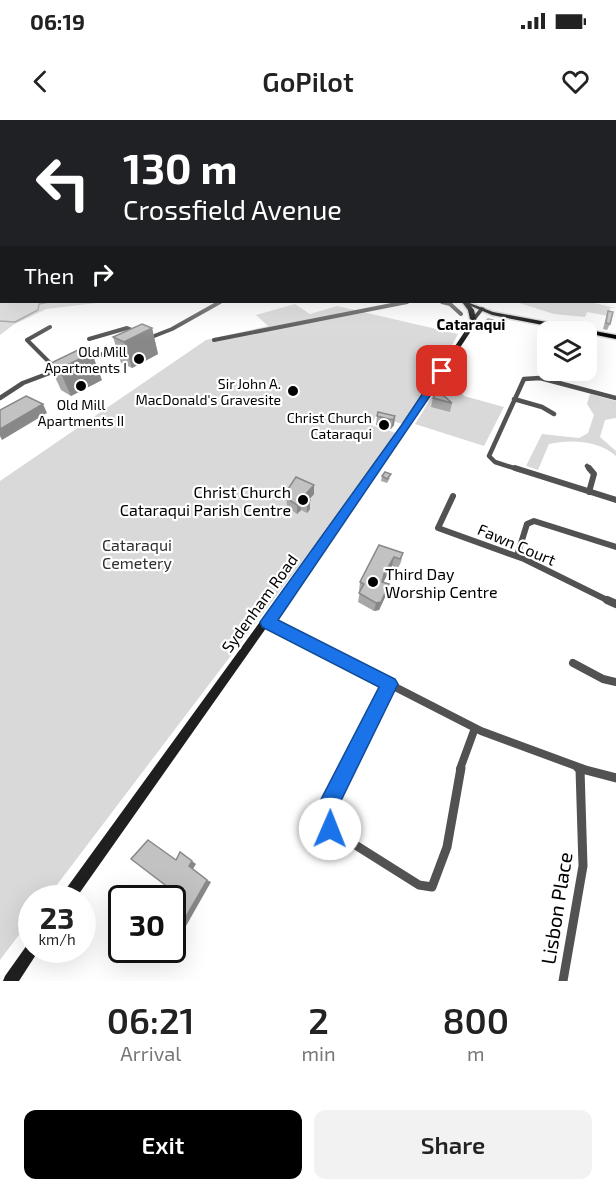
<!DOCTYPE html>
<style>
:root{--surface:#fff;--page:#f2f2f2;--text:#222;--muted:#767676;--accent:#000}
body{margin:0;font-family:"Exo 2",sans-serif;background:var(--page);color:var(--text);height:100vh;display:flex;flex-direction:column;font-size:22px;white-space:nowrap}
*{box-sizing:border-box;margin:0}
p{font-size:20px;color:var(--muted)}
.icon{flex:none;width:33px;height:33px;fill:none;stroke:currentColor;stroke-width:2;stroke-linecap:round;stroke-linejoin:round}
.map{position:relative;height:861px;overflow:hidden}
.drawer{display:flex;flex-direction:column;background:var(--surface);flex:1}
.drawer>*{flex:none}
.banner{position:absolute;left:0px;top:0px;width:616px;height:183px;box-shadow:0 6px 24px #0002;background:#202124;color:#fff;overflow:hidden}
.tools{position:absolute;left:537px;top:201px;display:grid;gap:12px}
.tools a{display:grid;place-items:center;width:60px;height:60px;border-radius:12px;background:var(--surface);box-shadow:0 6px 24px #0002;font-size:30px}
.speed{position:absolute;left:18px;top:765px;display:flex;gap:12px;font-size:30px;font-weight:700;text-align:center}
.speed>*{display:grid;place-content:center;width:78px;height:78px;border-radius:50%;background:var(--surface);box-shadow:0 6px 24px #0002;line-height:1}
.speed small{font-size:15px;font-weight:400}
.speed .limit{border:3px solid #111;border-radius:9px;background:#fff;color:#111}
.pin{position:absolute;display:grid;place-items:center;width:51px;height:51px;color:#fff;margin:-26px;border-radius:12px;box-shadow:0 3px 9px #0006}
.me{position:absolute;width:66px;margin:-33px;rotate:1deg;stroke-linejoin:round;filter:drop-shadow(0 0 4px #0008)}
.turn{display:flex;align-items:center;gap:21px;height:126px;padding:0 24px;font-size:27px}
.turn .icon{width:78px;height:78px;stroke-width:2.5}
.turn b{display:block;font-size:42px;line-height:51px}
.then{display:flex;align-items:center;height:57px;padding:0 24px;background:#0003;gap:12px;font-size:22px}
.eta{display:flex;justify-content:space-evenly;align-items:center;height:102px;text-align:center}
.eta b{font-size:36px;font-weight:600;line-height:42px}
.button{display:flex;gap:12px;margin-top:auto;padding:12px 24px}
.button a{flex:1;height:69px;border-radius:12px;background:var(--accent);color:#fff;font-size:24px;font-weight:600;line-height:69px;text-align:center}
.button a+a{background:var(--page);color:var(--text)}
.status{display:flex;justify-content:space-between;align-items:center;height:42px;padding:0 30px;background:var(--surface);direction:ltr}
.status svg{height:16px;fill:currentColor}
header{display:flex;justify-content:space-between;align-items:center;height:78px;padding:0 24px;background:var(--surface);font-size:27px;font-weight:600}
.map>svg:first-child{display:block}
</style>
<div class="status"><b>06:19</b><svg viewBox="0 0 49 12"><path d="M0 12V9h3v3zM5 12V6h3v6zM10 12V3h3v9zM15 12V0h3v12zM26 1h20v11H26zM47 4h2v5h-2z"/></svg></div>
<header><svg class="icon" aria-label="back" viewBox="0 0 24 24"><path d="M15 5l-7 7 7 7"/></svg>GoPilot<svg class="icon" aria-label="heart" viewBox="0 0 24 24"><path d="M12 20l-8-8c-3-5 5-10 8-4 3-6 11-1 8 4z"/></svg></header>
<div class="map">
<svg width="616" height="861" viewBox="0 0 616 861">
<rect width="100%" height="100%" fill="#fff"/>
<path fill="#d9d9d9" d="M0,131L2,182H105L46,189L13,205L0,215Z
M516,182H590L616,188H610L609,196L587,192L585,197L554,194Z
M295,184L310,194L337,186L458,214L428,272L406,305L376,296L371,305L399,314L47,778H32L31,799L0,840V361L206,220L268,206L256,195Z
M442,261L466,267L462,273L464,276L504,287L484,326L415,304Z
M590,274L616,281V298L605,300L600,317L616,331V336C599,321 571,319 549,324L538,350L526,346L542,314L579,318L588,313L594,295L587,284Z"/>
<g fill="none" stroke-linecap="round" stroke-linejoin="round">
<path stroke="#a0a0a0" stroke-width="1.5" d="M58,182H64
M0,201L15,202L38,190L39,184L49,182"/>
<g stroke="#dbdbdb" stroke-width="3">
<path id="primary" d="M615,107H616V109H615Z
M462,182H467L493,192L616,215V219L586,213V212H579L492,195L471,186L474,190L476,199L473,201L470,199L468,190Z"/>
</g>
<path stroke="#525252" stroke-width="4" d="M442,182L450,184L461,194
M50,207L27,220L53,246
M149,218L172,209L220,182
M89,219L127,208L137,212
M214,220L407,182
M86,240L125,226"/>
<path stroke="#525252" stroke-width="4.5" d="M51,244L56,249
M0,278L23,263L60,249
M514,279L542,287L554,294
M587,346L590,350
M520,350L495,342L489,336L524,259L540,258L616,278"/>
<path stroke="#525252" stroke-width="6" d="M515,348L616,380
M589,372L594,354L589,348
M453,376L438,408L524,439L611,482
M517,436L527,404L534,401L616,427"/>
<path stroke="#525252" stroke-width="8" d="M607,480L616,484
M268,502L481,611L584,649
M573,543L603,559L616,562
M347,649L389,564
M460,649L475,608"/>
<path stroke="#525252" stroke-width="9" d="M348,648L323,700L330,709L419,765L432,767L447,727L461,648
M578,648L616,658
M563,861L583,746L580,649"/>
<path fill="#1f1f1f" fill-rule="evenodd" d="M481,187L485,188L473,203L475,205L407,308L76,778H62L63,773L402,306L469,205L468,203Z
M32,823V830H39L19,861H3L5,856L27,825Z"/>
<use href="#primary" fill="#000" fill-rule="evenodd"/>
</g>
<path fill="#a7a7a7" d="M608,191L610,204L607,210L603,209L606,197Z
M152,208L158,234L132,248L121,243L113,217Z
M49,244L102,260L71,276L61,270Z
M433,278L452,283L450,292L431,287Z
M377,296H395L394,305L391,309L376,305Z
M382,356L390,358L387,363L381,361Z
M286,372L314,374L309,379L310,389L307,393L301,390L297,394L287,387Z
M379,425L403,433L401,442L398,448L392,446L383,462L389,464L387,473L379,490L374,491L358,482L360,471H359L360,462Z"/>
<path fill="#888" d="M152,208L158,234L132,248L124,222Z
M92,233L102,260L71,276L59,249Z
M43,284L47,293L2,320L0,316V309Z
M395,296L394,305L391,309L393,300Z
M314,365V374L306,383L303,377Z
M310,380V389L307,393V384Z
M300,381L301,390L297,394V385Z
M394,437L392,446L383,463L382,462L384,454Z
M389,464L387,473L379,490L374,491L376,483Z
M192,741L196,744L193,749L189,746Z
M207,760L211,762L182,813L177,812Z"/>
<path fill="#c2c2c2" stroke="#888" stroke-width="1.5" d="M608,191L613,192L610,204L606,203Z
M488,199L493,200L490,205L484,203Z
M142,204L152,208L124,222L113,217Z
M82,228L92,233L59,249L49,244Z
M436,274L444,276L452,283L433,278Z
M26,276L43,284L0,309V290Z
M378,292L395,296L393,300L377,296Z
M385,352L391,354L387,359L382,356Z
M296,357L314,365L303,377L310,380L307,384L300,381L297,385L286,378V372Z
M379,425L403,433L400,439L394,437L384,454L382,462L389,464L381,482L376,483L359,473L364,464L360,462Z
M148,720L176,740L180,732L192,741L189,746L207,760L177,812L172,809V778H157L165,765L131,739Z"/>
<linearGradient id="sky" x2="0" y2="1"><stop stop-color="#8baccb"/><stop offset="0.45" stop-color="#fff"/><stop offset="1" stop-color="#fff" stop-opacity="0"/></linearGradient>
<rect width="616" height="219" fill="url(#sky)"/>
<path fill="#1a73e8" stroke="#114b97" stroke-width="1.5" d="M442,248L447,251L278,500L395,559L398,564L335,693L334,698L340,709L337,716L330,719C316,713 313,702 316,689L379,567L262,507L260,502L401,306L439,249Z"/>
<g fill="#000" stroke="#fff" stroke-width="2">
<circle cx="139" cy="239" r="6"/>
<circle cx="81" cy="266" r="6"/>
<circle cx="293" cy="271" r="6"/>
<circle cx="384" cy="305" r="6"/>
<circle cx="303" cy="380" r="6"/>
<circle cx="373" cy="462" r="6"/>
</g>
<g text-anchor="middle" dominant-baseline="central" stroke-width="4.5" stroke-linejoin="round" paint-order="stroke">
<g font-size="14" fill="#000" stroke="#fff" text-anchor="end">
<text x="127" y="231">Old Mill<tspan x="127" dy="16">Apartments I</tspan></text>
<text x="281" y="263">Sir John A.<tspan x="281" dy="16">MacDonald's Gravesite</tspan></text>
<text x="81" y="284" text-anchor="middle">Old Mill<tspan x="81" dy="16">Apartments II</tspan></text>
<text x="372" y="297">Christ Church<tspan x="372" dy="16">Cataraqui</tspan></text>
</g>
<g font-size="15" font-weight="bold" fill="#000" stroke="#fff">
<text x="471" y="204">Cataraqui</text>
</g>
<g font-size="16" fill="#000" stroke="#fff" text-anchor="end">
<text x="291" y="371">Christ Church<tspan x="291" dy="18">Cataraqui Parish Centre</tspan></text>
<text x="385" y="453" text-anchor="start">Third Day<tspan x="385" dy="18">Worship Centre</tspan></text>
</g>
<g font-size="16" fill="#303030" stroke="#fff">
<text x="137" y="424">Cataraqui<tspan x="137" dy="18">Cemetery</tspan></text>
</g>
<g font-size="16" fill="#000" stroke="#fff">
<text transform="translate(517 424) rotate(23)">Fawn Court</text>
<text transform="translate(259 483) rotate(-54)">Sydenham Road</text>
</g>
<g font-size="20" fill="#000" stroke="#fff">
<text transform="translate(556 788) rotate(-81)">Lisbon Place</text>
</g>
</g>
</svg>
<div class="tools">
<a><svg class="icon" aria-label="layers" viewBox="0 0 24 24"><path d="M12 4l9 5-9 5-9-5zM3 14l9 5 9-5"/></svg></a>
</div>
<div class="speed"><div>23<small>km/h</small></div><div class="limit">30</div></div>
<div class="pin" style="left:442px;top:251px;background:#d93025"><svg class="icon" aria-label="arrive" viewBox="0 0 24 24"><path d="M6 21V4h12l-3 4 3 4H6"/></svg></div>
<svg class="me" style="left:330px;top:709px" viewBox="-20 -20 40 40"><circle r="19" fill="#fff"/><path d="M0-13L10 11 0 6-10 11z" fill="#1a73e8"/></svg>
<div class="banner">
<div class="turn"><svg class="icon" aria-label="left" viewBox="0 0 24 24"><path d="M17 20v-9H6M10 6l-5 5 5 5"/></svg><div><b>130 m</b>Crossfield Avenue</div></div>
<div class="then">Then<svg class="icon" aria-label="right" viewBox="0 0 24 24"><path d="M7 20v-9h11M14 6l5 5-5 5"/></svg></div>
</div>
</div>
<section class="drawer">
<div class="eta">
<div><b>06:21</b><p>Arrival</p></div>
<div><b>2</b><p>min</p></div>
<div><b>800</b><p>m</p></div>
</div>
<div class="button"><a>Exit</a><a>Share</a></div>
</section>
